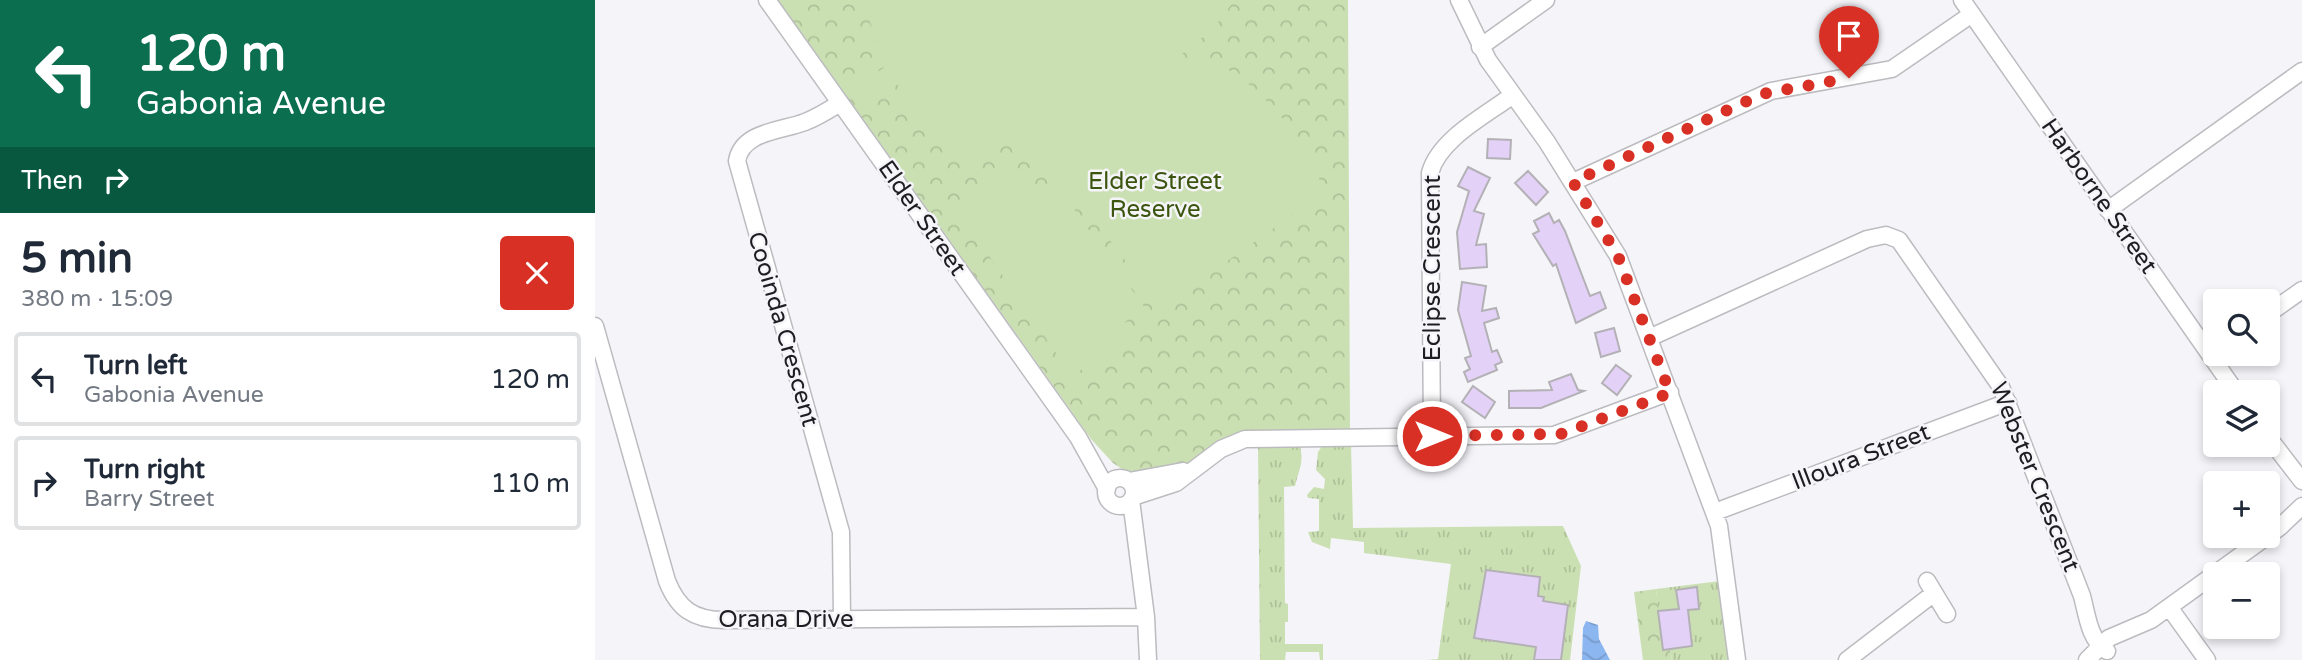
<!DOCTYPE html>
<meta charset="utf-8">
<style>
:root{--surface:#fff;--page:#f2f2f3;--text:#1f2937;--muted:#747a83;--line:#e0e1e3}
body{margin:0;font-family:"Varela Round",sans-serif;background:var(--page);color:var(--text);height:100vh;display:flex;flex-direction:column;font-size:26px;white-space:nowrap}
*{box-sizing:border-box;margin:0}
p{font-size:23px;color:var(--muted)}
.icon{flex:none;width:38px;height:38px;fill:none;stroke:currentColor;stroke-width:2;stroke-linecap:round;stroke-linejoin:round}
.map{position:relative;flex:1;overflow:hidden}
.sheet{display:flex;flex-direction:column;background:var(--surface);width:595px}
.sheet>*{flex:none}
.banner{background:#0b6e4f;color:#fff;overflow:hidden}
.fabs{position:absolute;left:1608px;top:289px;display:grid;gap:14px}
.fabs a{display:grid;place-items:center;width:77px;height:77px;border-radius:7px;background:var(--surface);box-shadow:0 4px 10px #0003;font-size:35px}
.pin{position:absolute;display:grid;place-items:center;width:60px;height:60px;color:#fff;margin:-72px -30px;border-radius:50% 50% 50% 0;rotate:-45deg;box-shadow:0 0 7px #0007}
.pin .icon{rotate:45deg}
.me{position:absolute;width:77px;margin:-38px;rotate:90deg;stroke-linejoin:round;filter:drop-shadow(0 0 5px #0008)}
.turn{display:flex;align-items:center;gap:24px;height:147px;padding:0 21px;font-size:32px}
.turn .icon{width:91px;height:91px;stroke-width:2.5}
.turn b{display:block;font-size:49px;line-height:60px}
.then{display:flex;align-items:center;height:66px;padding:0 21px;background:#0003;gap:14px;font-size:26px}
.round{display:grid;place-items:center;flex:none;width:74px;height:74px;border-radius:7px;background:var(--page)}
.summary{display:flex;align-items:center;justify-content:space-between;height:119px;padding:0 21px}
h1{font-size:42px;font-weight:700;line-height:52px}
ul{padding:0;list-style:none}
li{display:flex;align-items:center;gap:21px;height:94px;margin:0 14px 10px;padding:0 7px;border:4px solid var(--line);border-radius:7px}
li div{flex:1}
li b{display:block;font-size:26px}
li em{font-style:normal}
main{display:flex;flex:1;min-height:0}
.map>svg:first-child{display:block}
</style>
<main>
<section class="sheet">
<div class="banner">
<div class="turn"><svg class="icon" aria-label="left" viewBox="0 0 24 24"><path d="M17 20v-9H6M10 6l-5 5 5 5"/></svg><div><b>120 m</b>Gabonia Avenue</div></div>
<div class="then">Then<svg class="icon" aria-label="right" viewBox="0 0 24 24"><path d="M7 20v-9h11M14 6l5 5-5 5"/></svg></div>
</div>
<div class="summary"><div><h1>5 min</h1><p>380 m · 15:09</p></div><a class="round" style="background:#d93025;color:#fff"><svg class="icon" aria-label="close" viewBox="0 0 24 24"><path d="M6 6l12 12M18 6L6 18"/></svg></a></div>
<ul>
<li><svg class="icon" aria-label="left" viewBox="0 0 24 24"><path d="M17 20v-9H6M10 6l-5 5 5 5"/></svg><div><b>Turn left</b><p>Gabonia Avenue</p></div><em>120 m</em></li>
<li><svg class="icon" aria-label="right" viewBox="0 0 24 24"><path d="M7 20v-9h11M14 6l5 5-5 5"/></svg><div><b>Turn right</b><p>Barry Street</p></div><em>110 m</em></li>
</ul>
</section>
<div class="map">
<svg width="1707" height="660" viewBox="0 0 1707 660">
<defs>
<pattern id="grass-tufts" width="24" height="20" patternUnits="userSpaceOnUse" patternTransform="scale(1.75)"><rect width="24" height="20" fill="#cbe0b2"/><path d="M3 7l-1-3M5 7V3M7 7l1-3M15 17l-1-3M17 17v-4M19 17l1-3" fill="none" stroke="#aec099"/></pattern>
<pattern id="park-crowns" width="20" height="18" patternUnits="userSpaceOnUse" patternTransform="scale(1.75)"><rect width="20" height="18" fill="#cbe0b2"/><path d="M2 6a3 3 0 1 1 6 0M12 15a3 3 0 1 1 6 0" fill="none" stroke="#aec099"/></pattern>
<pattern id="water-waves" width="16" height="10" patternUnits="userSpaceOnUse" patternTransform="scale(1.75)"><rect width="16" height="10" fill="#8cb6ef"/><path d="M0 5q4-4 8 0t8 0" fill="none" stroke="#789ccd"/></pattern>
</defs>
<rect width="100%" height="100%" fill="#f4f4f9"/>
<path fill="url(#grass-tufts)" d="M704,443C710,461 704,469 700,486L689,487L690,603L693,604V622H690V644H728V660H725L724,652H691L690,660H665L663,445Z
M729,443L756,444L758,528L968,526L986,566L975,660H832L843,659L856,564L769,553V542L736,538L735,549L717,542L713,532L724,531V499L713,498L712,495L719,487L729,489L730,479L721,470L723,452Z
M1125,581L1134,660H1077L1075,649L1097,646L1093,610L1104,609L1102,588L1082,590L1084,609L1063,611L1061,589Z"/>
<path fill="url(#park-crowns)" d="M183,0H753L755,431H664L592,466L536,475L518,463L496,439Z
M1061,589L1068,649H1075L1077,660H1048L1039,592Z"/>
<path fill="#cbe0b2" d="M273,0H633L636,5L619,28L582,58C598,60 615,61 630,68C667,87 722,152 728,193L593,289L589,285L571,298L557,295L471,183L422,138L373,156L352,150L298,79L267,100L258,88L293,65L272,15Z
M418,165L438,194L458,180L550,308L530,322L538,335L477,376L359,205Z"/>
<path fill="url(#water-waves)" d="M991,621L1003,625L1004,639L1015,660H987L988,628Z"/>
<path fill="#e3d1f8" stroke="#b3b1b5" stroke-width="2" d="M893,139L916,140L915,159L892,158Z
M873,167L895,178L879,211L889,214L881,245L891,244L892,267L865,269L862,232L874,191L863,186Z
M933,171L953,192L941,205L920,183Z
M954,213L959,223L964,220L970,231L995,296L1005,292L1011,308L981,323L961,264L958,266L938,234L944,231L939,221Z
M867,282L891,286L887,311L901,308L904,318L889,323L897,352L902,350L907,362L900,365L902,370L873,382L869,372L875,369L870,358L876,356L863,310Z
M1019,328L1025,351L1006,357L1000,333Z
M1021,365L1036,376L1022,395L1007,383Z
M976,374L983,390L989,391L946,408H914V391L957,390L954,382Z
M878,386L900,402L890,418L867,402Z
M891,570L945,577L943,596L949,597L948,601L973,605L966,660H939L941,647L879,638Z
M1102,587L1104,609L1093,610L1097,646L1068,650L1063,611L1084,609L1081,590Z"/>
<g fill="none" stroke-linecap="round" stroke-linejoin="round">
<g stroke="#bcbcc0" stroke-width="19">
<path id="minor" d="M172,0L483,437L512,489
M864,0L893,60L952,142L1023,256L1124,526L1142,660
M1367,0L1641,392
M885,47L951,0
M245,103C234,110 223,117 210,122C187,131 147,131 142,161L246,532L247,619
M978,182L1176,91L1297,69L1377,14
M1513,210L1707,71
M1673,314L1707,290
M0,326L72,581C83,609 99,620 129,620L551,617
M1054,338L1272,239L1291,235L1304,240L1406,387L1487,596C1492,614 1494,640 1512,651
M837,436L835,173C844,139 891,115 918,95
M1673,437L1707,481
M511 492a14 14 0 1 1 28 0a14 14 0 1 1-28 0Z
M534,481L588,471
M538,497L581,483L626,449L650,439L959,435L1075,392
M536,500L551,617L553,660
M1120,512L1413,402
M1332,581L1352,614
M1574,607L1612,660
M1252,660L1338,594
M1492,660L1514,638L1556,620L1685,527L1707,506"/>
</g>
<use href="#minor" stroke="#fff" stroke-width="16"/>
</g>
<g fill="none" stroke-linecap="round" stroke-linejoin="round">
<path stroke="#d93025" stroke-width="12" stroke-dasharray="0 21.6" d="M837,436L966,434L1075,393L1023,256L978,182L1167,94L1254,78"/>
</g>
<g text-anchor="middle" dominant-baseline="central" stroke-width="5" stroke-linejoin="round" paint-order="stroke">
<g font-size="24" fill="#3c550e" stroke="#f4f4f9">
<text x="560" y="181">Elder Street<tspan x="560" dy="28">Reserve</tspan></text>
</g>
<g font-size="24" fill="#1e1e20" stroke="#f4f4f9">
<text transform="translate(1504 196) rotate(55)">Harborne Street</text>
<text transform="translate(327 218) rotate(55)">Elder Street</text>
<text transform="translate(837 268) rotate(-90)">Eclipse Crescent</text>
<text transform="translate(188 329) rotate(74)">Cooinda Crescent</text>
<text transform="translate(1266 457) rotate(-21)">Illoura Street</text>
<text transform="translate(1440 477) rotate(68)">Webster Crescent</text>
<text x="191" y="619">Orana Drive</text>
</g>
</g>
</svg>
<div class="fabs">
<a><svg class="icon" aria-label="search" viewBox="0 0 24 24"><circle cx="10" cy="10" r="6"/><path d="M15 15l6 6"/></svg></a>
<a><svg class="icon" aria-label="layers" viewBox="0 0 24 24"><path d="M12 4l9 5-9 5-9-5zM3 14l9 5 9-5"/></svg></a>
<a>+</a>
<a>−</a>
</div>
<div class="pin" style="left:1254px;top:78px;background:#d93025"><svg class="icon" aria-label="arrive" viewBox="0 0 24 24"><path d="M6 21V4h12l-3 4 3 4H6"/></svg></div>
<svg class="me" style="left:837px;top:436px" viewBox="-20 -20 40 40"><circle r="17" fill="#d93025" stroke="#fff" stroke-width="3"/><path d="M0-11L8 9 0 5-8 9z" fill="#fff"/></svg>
</div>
</main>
